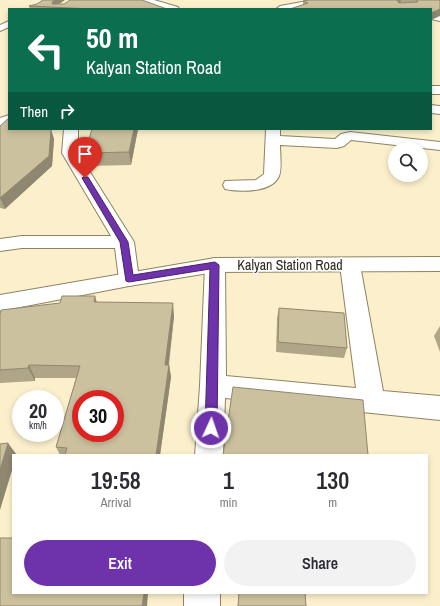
<!DOCTYPE html>
<style>
:root{--surface:#fff;--page:#f2f2f3;--text:#2b2b33;--muted:#7c7c81;--accent:#6e33aa}
body{margin:0;font-family:"Archivo Narrow",sans-serif;background:var(--page);color:var(--text);height:100vh;display:flex;flex-direction:column;font-size:15px;white-space:nowrap}
*{box-sizing:border-box;margin:0}
p{font-size:13px;color:var(--muted)}
.icon{flex:none;width:22px;height:22px;fill:none;stroke:currentColor;stroke-width:2;stroke-linecap:round;stroke-linejoin:round}
.map{position:relative;flex:1;overflow:hidden}
.panel{position:absolute;left:12px;top:454px;width:416px;height:140px;display:flex;flex-direction:column;background:var(--surface);border-radius:0px;box-shadow:0 2px 6px #0003}
.panel>*{flex:none}
.guide{position:absolute;left:8px;top:8px;width:424px;height:122px;border-radius:0px;box-shadow:0 2px 6px #0003;background:#0b6e4f;color:#fff;overflow:hidden}
.controls{position:absolute;left:388px;top:142px;display:grid;gap:8px}
.controls a{display:grid;place-items:center;width:40px;height:40px;border-radius:50%;background:var(--surface);box-shadow:0 2px 6px #0003;font-size:20px}
.speed{position:absolute;left:12px;top:390px;display:flex;gap:8px;font-size:20px;font-weight:700;text-align:center}
.speed>*{display:grid;place-content:center;width:52px;height:52px;border-radius:50%;background:var(--surface);box-shadow:0 2px 6px #0003;line-height:1}
.speed small{font-size:10px;font-weight:400}
.speed .limit{border:6px solid #d22;background:#fff;color:#111}
.pin{position:absolute;display:grid;place-items:center;width:34px;height:34px;color:#fff;margin:-41px -17px;border-radius:50% 50% 50% 0;rotate:-45deg;box-shadow:0 0 4px #0007}
.pin .icon{rotate:45deg}
.me{position:absolute;width:44px;margin:-22px;rotate:3deg;stroke-linejoin:round;filter:drop-shadow(0 0 3px #0008)}
.turn{display:flex;align-items:center;gap:14px;height:84px;padding:0 12px;font-size:18px}
.turn .icon{width:52px;height:52px;stroke-width:2.5}
.turn b{display:block;font-size:28px;line-height:34px}
.then{display:flex;align-items:center;height:38px;padding:0 12px;background:#0003;gap:8px;font-size:15px}
.eta{display:flex;justify-content:space-evenly;align-items:center;height:68px;text-align:center}
.eta b{font-size:24px;font-weight:600;line-height:28px}
.button{display:flex;gap:8px;margin-top:auto;padding:8px 12px}
.button a{flex:1;height:46px;border-radius:24px;background:var(--accent);color:#fff;font-size:16px;font-weight:600;line-height:46px;text-align:center}
.button a+a{background:var(--page);color:var(--text)}
.map>svg:first-child{display:block}
</style>
<div class="map">
<svg width="440" height="606" viewBox="0 0 440 606">
<rect width="100%" height="100%" fill="#fcf0cc"/>
<g fill="none" stroke-linecap="round" stroke-linejoin="round">
<g stroke="#8e8362" stroke-width="2">
<path id="street" d="M141,0H154L178,7L179,9H166L142,2Z
M313,0H330L326,2L293,9H276L280,6Z
M431,13L440,15V21L431,19Z
M9,21V27L0,31V25Z
M431,86H440V94H431Z
M431,105L440,106V114L431,113Z
M9,115V124L0,127V118Z
M64,129H78V153L134,242L139,279L136,284L129,286L122,284L119,279L115,248H22L0,251V239L22,236H111L62,153Z
M266,129H280V136L335,139L341,134L350,132L440,142V150L351,140L344,146L337,148L280,145C280,152 282,170 279,176C272,193 240,192 225,189L223,185L225,181L256,180L264,174Z
M215,258L222,260L225,265L226,376L356,388L340,265L343,260L350,258L357,260L360,265L383,391L440,396V420L225,398L223,455H195L200,386L205,265L208,260Z
M184,593H220V606H184Z"/>
</g>
<g stroke="#8e8362" stroke-width="2">
<path id="secondary" d="M440,257V271L215,272L129,286L0,311V295L215,258Z"/>
</g>
<use href="#street" fill="#fff" fill-rule="evenodd"/>
<use href="#secondary" fill="#fff" fill-rule="evenodd"/>
</g>
<path fill="#afa688" d="M309,0H440V16L303,5V1Z
M37,4H60L167,9H30L29,6Z
M0,126L9,129L51,130L54,139L52,166L5,209L0,208Z
M138,129L131,165L88,166L85,153Z
M97,302L174,316L169,365L171,377L160,455H60L56,447L76,378H35V381L0,383V314Z
M279,308L347,348L344,358L276,352L277,318Z
M440,326V352L434,336Z"/>
<path fill="#8f876f" d="M55,0H65L55,7L52,4L53,1Z
M397,0H401L400,3L397,4Z
M440,9V16L431,20V13Z
M134,129H138L131,165L129,152Z
M51,130L54,139L52,166L5,209L0,198Z
M95,296L99,310L94,302Z
M173,303L174,316L167,377L165,365Z
M29,365L35,378V381L28,368Z
M169,365L171,377L160,455H156Z
M8,443L17,455H13V467L0,510V470Z
M144,593H148L147,606H142Z"/>
<path fill="#ccc19e" stroke="#8f876f" fill-rule="evenodd" d="M43,0H55L53,1L52,4H64L70,0H142L167,9H92L29,6L37,4Z
M309,0H397L399,3L418,2L416,0H440V9L431,13V9H290L308,3L303,1Z
M9,118V129H48L51,130L49,156L0,198V126Z
M92,129H134L129,152L85,153Z
M62,296H95L94,302L173,303L165,365H169L156,455H65L67,448L56,447L80,366L29,365L28,368L0,370V314L1,310L60,303ZM81,399H115V433H81Z
M279,308L344,313L347,348L278,342Z
M233,387L363,400L368,455H223Z
M8,443L0,470V444Z
M0,538H13V593H144L142,606H0Z
M239,593H305L306,606H238Z"/>
<path fill="#6e33aa" stroke="#48216e" d="M83,177H88L128,242L133,275L215,262L219,265L217,428L215,431L211,433L207,431L205,428L210,269L129,282L126,281L120,242L82,178Z"/>
<g text-anchor="middle" dominant-baseline="central" stroke-width="3" stroke-linejoin="round" paint-order="stroke">
<g font-size="14" fill="#2f2a1d" stroke="#fefefe">
<text x="290" y="265">Kalyan Station Road</text>
</g>
</g>
</svg>
<div class="controls">
<a><svg class="icon" aria-label="search" viewBox="0 0 24 24"><circle cx="10" cy="10" r="6"/><path d="M15 15l6 6"/></svg></a>
</div>
<div class="speed"><div>20<small>km/h</small></div><div class="limit">30</div></div>
<div class="pin" style="left:85px;top:178px;background:#d93025"><svg class="icon" aria-label="arrive" viewBox="0 0 24 24"><path d="M6 21V4h12l-3 4 3 4H6"/></svg></div>
<svg class="me" style="left:211px;top:428px" viewBox="-20 -20 40 40"><circle r="17" fill="#6e33aa" stroke="#fff" stroke-width="3"/><path d="M0-11L8 9 0 5-8 9z" fill="#fff"/></svg>
<div class="guide">
<div class="turn"><svg class="icon" aria-label="left" viewBox="0 0 24 24"><path d="M17 20v-9H6M10 6l-5 5 5 5"/></svg><div><b>50 m</b>Kalyan Station Road</div></div>
<div class="then">Then<svg class="icon" aria-label="right" viewBox="0 0 24 24"><path d="M7 20v-9h11M14 6l5 5-5 5"/></svg></div>
</div>
<section class="panel">
<div class="eta">
<div><b>19:58</b><p>Arrival</p></div>
<div><b>1</b><p>min</p></div>
<div><b>130</b><p>m</p></div>
</div>
<div class="button"><a>Exit</a><a>Share</a></div>
</section>
</div>
